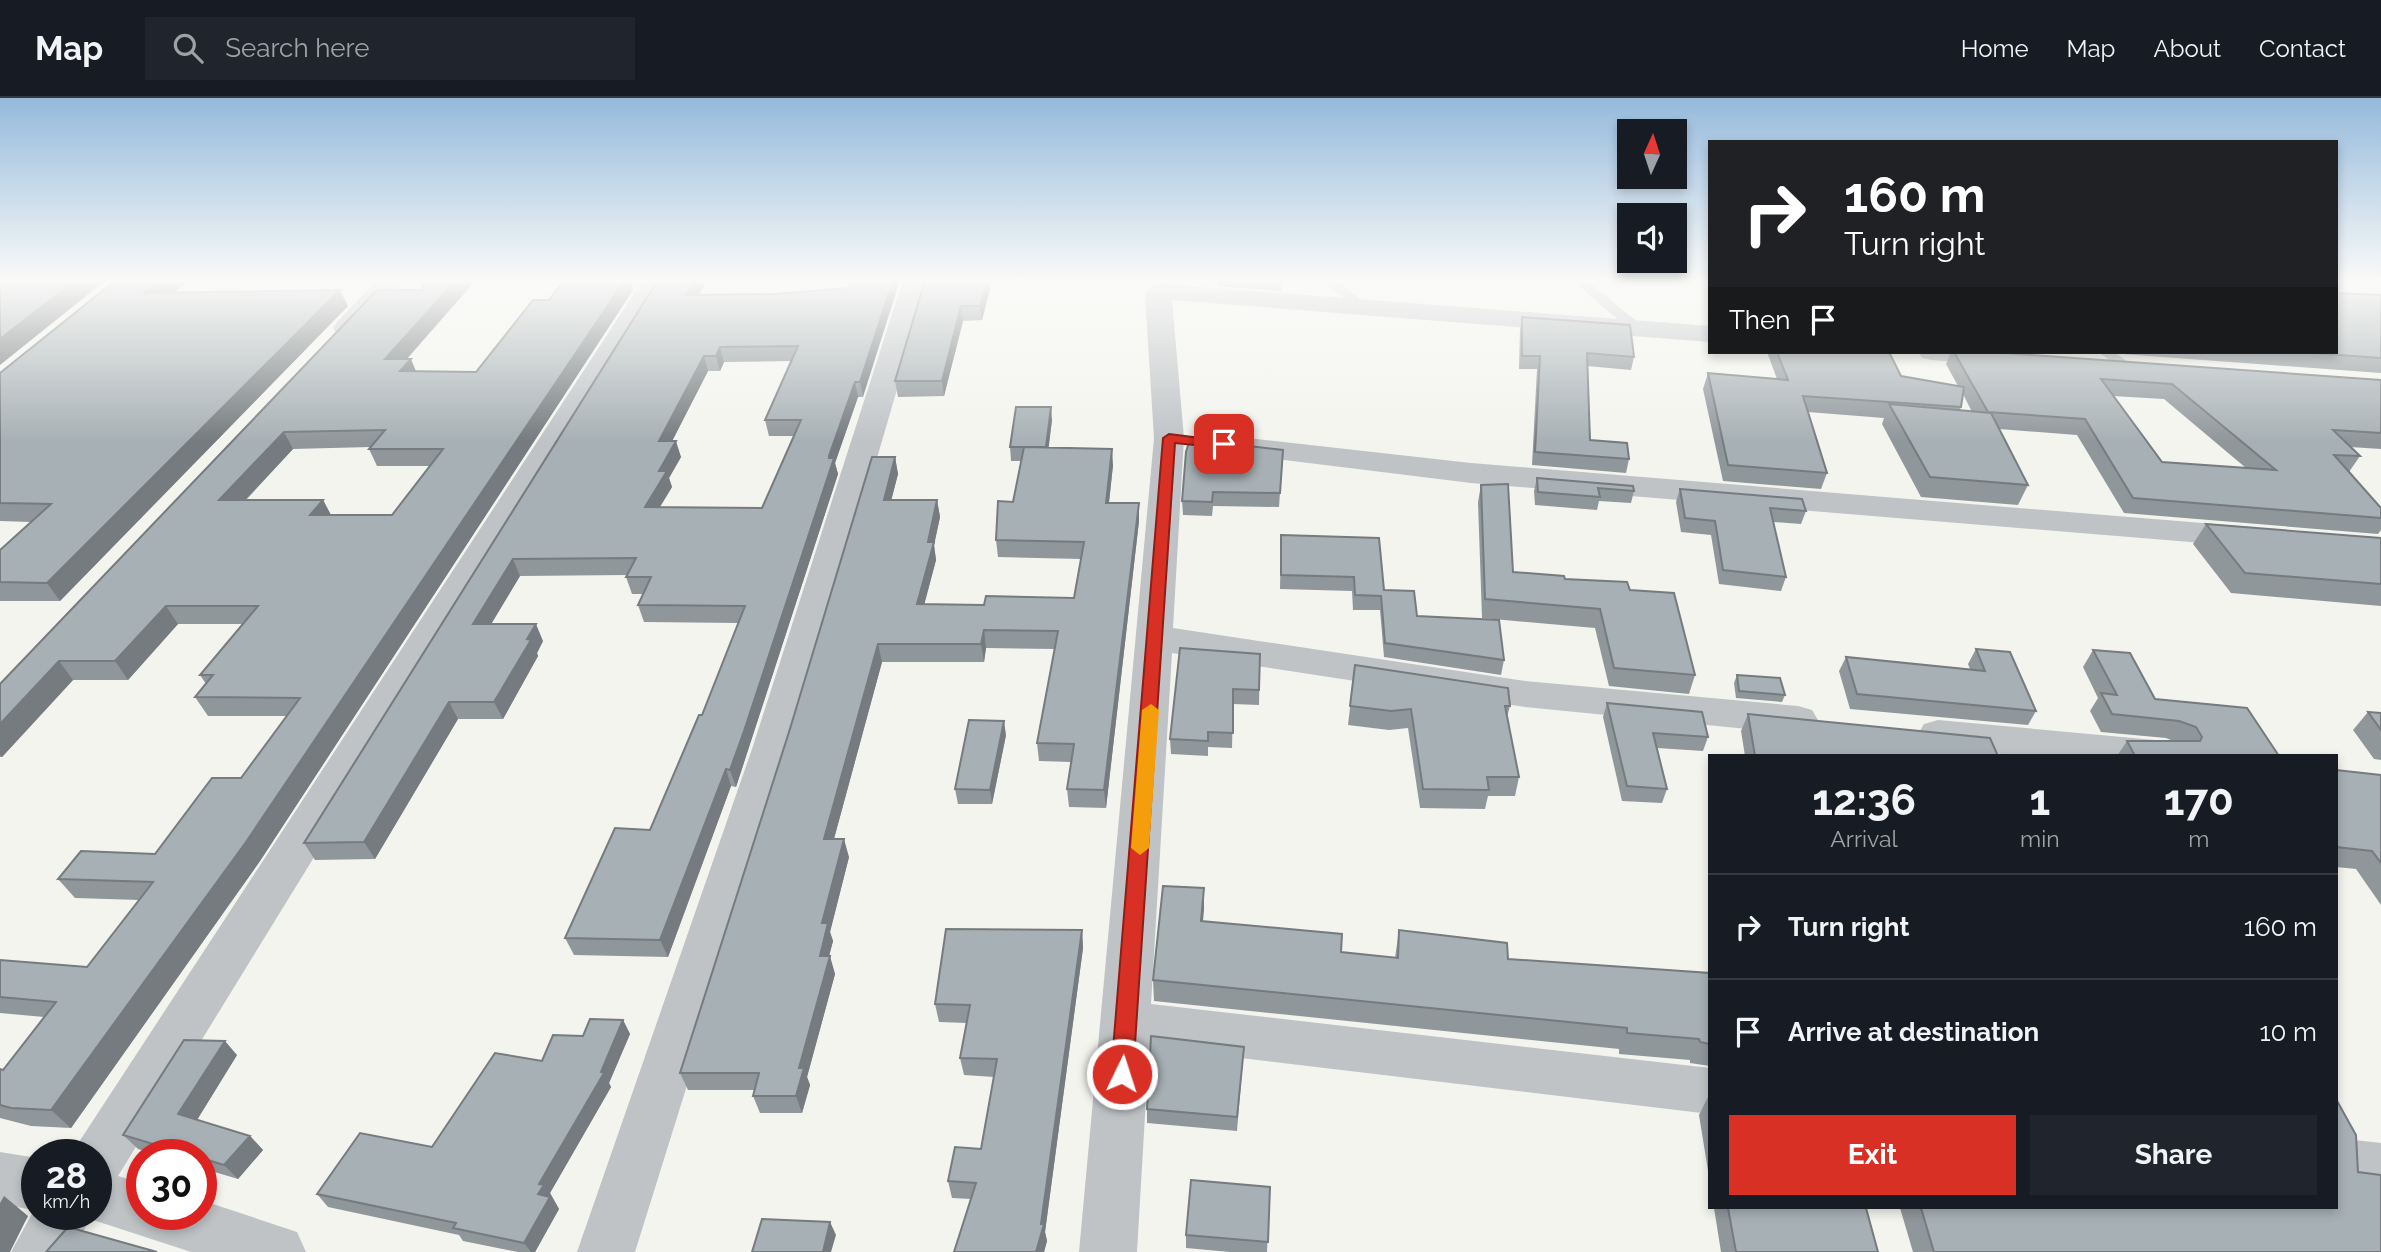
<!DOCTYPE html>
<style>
:root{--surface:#171b24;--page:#20242c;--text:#f1f3f6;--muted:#9ea1a6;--line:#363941;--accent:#d93025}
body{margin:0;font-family:Raleway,sans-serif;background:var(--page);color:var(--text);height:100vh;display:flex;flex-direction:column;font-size:26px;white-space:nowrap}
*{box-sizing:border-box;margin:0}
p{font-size:23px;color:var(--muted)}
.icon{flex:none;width:38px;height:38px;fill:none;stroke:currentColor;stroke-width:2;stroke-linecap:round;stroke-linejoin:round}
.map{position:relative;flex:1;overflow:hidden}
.details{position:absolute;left:1708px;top:656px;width:630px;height:455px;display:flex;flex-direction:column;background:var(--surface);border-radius:0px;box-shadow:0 4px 10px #0003}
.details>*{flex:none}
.banner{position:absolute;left:1708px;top:42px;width:630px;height:214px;border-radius:0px;box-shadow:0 4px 10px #0003;background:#202124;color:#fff;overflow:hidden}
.needle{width:46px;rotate:3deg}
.fabs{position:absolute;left:1617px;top:21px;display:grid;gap:14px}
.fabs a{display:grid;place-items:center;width:70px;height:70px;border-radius:0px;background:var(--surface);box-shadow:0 4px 10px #0003;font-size:35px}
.speed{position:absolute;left:21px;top:1041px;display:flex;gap:14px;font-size:35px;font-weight:700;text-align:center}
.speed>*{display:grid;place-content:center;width:91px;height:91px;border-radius:50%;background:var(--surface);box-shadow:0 4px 10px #0003;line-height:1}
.speed small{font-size:18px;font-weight:400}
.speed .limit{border:10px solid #d22;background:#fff;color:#111}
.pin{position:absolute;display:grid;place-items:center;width:60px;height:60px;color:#fff;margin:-30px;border-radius:14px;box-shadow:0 4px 10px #0006}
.me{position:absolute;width:77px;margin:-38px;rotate:4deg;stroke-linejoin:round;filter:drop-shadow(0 0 5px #0008)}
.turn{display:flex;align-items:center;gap:24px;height:147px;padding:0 21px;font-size:32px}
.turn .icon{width:91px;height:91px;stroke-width:2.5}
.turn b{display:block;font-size:49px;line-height:60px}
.then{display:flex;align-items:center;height:66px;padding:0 21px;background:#0003;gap:14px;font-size:26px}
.eta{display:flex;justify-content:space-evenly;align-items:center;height:119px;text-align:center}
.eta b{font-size:42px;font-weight:700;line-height:49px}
.primary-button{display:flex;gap:14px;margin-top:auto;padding:14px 21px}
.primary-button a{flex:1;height:80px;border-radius:0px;background:var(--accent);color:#fff;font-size:28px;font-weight:700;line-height:80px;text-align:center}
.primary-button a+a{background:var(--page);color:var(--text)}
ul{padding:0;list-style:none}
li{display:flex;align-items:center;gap:21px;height:105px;padding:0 21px;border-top:2px solid var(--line)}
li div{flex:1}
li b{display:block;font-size:26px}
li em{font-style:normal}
header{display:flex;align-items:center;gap:42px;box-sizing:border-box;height:98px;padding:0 35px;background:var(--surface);border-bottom:2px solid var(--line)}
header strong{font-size:33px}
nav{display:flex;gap:38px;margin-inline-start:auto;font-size:24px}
.search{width:490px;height:63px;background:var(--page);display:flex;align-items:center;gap:18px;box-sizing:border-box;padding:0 24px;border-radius:0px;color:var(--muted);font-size:26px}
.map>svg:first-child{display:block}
</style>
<header>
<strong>Map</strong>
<div class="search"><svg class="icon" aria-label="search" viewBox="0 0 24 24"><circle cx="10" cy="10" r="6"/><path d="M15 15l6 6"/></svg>Search here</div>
<nav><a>Home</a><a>Map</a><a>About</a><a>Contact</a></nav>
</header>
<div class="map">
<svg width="2381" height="1154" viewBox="0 0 2381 1154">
<rect width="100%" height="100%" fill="#f4f4ef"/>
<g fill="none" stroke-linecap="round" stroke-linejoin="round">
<path fill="#bfc3c6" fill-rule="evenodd" d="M1322,182H1337L1369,208L1357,211Z
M1572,182H1586L1640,226V232H1630Z
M2098,254H2114L2137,270L2130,274L2125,273Z"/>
<path fill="#bfc3c6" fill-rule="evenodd" d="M377,182H405L357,236H337L333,230L337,224Z
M643,182H669L118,1078L142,1085V1116H201V1102L297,1134L306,1154H191L90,1121L72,1154H11L34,1112L0,1106V1054L37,1060V1116H96V1057H72L77,1047Z
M903,182H929L792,651L635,1154H577L752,651Z
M1161,186L1710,228V244L1172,202L1184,340L1173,530L1525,583L1798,608L1812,612L1818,622L1812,632L1798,636L1525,609L1172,555L1151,906L1710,970V1016L1149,949L1137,1154H1079L1154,340L1145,197L1152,188Z
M1918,254H2012L2017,260L2013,266L2003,268L1932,262L1922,260Z
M1230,338L1471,365L2251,429L2263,432L2268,439L2263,446L2251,449L1471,385L1219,354L1214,347L1219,340Z
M1938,622L2166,643L2181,648L2187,658H2017L1924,646L1918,636L1924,626Z
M2336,1040L2381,1045V1097L2336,1092Z"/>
</g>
<path fill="#90979b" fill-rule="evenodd" d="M116,182H189L174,194L348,208L60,503H0V452L31,424L0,423V275Z
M476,182L407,261L416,273L476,274L549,202L633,192L260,763L71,1030L31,1028L0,1020V971L3,972L44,919L0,915V862L87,869L139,802L75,800L58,781L155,756L241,680L287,618H208L195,599L206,586L200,577L243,526H178L128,582H73L2,659H0V586L423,192ZM370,349L369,351L377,368H429L392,417H331L323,402H246L293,351Z
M658,182H707L699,197L774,196L848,190L863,299H858L835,365L838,376L736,689L731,688L668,859L574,857L565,840L650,732L702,617L739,525L644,524L638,507L643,496H632L626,479L627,477L520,478L491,526L543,543L537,555L538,558L503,621H458L375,761L315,762L304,745ZM791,263L765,322L769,338H794L762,410L660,409L672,389L669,380L681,359L672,343L708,273H720L724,264Z
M925,182H992L982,222L963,223L944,298L898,299L895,283Z
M1218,182H1281V193L1218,188Z
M2381,197V275L2122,256L2118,254H2336Z
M1522,219L1634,259L1631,272L1587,268L1590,342L1629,361L1626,375L1532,367L1537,271H1519L1520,232Z
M1767,254H1886L1901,278L1958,288L1946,266L1951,254H1990L2381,282V351L2350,349L2360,358L2349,374L2381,410V432L2378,436L2124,415L2077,337L1999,331L2028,387L2018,407L1921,399L1882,326L1884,320L1808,314L1827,375L1821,391L1723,383L1703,291L1708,275L1777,281ZM1963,296L1972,314L1960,313ZM2113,298L2164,301L2246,370L2162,364Z
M2052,254H2096V255Z
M1052,322L1048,350L1113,367L1109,405L1139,423L1106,710L1069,709L1067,691L1071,664L1039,663L1037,645L1055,551L986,550L984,564H882L834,741L849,759L830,834L833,843L829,858L835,876L807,979L810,987L802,1015H760L753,998L754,992H688L680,975L895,359L898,376L891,402H937L940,419L934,447L936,462L924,506L984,507L1074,500L1081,461L998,459L996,442L1013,404L1021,363H1011L1010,349Z
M1283,352L1279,409L1213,408L1212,418L1183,417L1182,403Z
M1537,380L1634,393L1631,405L1599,403L1597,412L1535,407L1534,393Z
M1481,387L1513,474L1565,481L1630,492L1695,577L1689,596L1609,588L1595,530L1482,520L1478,404Z
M1680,391L1806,413L1801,426L1773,424L1786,479L1781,493L1719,486L1711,437L1681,434L1676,404Z
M2206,426L2381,440V508L2231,495L2193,446Z
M1281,437L1384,492L1417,518L1504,562L1501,577L1384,559L1380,512H1353L1352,493L1280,491Z
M1976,551L2036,613L2028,627L1850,611L1839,573L1846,559L1970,571L1968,566Z
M2093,552L2155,601L2279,658H2117L2127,643H2173L2166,640L2101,634L2090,613L2098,600L2083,569Z
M1260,556L1259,607L1233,606L1232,650L1208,649V658L1171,656L1170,641Z
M1355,567L1510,608L1507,619L1519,679L1515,698H1488L1485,711L1420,710L1408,630L1389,632L1348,627Z
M1737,577L1785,597L1782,604L1736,600L1734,585Z
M1607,605L1708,639L1703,653L1657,650L1667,691L1662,705L1622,703L1603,619Z
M2368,614L2381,615V662L2374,661L2353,632Z
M1748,616L1998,658H1745L1741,633Z
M1006,637L992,706H958L955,691Z
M2336,672L2381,677V807L2356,771L2336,769Z
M1204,790L1203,823L1341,854L1395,860L1399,832L1508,861L1710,875V968L1690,965V962L1619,956V951L1154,903L1153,882Z
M1082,832L1083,850L1045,1134L1047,1143L1044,1154H954L971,1101L952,1100L948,1083L981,1051L994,979L964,977L960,960L967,925L939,924L935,906Z
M623,922L630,936L609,985L611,989L550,1095L559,1111L535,1154H518L463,1143L459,1137L328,1109L317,1096L432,1049L583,938Z
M1244,949L1237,1033L1147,1025V1011Z
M237,957L197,1022L250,1038L263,1052L238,1081L201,1070V1057H158L138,1051L123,1037Z
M1709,997H1710V1085L1699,1017Z
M2358,1074L2381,1154H1913L1900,1110H2336Z
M1270,1089L1267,1154H1230L1186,1150V1137Z
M1714,1110H1866L1878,1154H1721Z"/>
<path fill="#757b7e" d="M76,182H106L0,267V241Z
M160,182H189L153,211L144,195Z
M456,182H476L392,277L385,261Z
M625,182H631L633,192L260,763L71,1030L51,1012Z
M695,182H707L690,212L686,197Z
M893,182H900L863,299L860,284Z
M987,182H992L982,222L980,208Z
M340,192L348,208L60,503L47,485Z
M961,208L963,223L944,298L942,283Z
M720,249L724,264L720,273L716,258Z
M704,258L708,273L664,359L659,343Z
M411,261L418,278L400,273Z
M855,284L858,299L835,365L838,376L736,689L730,672L829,358Z
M1051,309L1052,322L1047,363L1046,349Z
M284,334L293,351L229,419L219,402Z
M676,343L681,359L669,380L672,389L650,425L645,409L659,373Z
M1112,351L1113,367L1107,422L1106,405Z
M895,359L898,376L887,419L884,402Z
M323,402L332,419L310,417Z
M937,402L940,419L934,447L936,462L920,523L917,506Z
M1139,405V423L1106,710L1104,692Z
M513,461L520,478L481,543L473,526Z
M166,508L178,526L128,582L115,563Z
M536,526L543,543L537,555L538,558L503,621L494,604Z
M984,532L986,550L984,564L981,546Z
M878,546L882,564L829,759L824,741Z
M59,563L73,582L2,659L0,657V626Z
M449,604L458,621L375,761L364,744Z
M1004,623L1006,637L992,706L990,692Z
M726,671L731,688L668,859L660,842Z
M844,741L849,759L830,834L833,843L827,866L830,858L835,876L807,979L810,987L802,1015L796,998L799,970L820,858L822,825Z
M1204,790V811L1201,844V823Z
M1082,832L1083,850L1045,1134L1047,1143L1044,1154H1036L1041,1126Z
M623,922L630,936L609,985L611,989L550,1095L559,1111L535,1154H531L524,1145L538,1096L539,1086L601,974Z
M225,943L237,957L192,1030L178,1016Z
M250,1038L263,1052L238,1081L224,1067Z
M4,1098L28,1118L10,1154H0V1105Z
M830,1124L836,1137L831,1154H823Z"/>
<path fill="#a7b0b4" stroke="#757b7e" stroke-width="2" fill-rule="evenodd" d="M0,182H76L0,241Z
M116,182H160L144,195L340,192L47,485L0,484V452L51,406L0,405V275Z
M422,182H456L385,261H411L400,273L476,274L533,202H549L564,182H625L246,744L51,1012L11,1010L0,1007V971L3,972L56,904L0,899V862L87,869L153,784L58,781L81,753L155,756L212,680H241L300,600L195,599L213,577H200L258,508H166L115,563H59L0,626V586L377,192H423ZM385,332L369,351H443L392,417H310L323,402H219L284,334Z
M658,182H695L686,197L774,196L848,190L851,182H893L860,284H855L829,358V360H834L744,633L730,672L726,671L660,842L565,840L615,730L650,732L699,617H702L745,508L638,507L651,479H626L636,460L513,461L473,526H536L527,541L531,542L494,604H449L364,744L304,745ZM798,248L765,322H801L762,410L645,409L667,373H659L676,343H659L704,258H716L720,249Z
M925,182H987L980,208H961L942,283H895Z
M2336,195L2381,197V260L2298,254H2336Z
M1522,219L1630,227L1634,259L1587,255L1590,342L1627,345L1629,361L1535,354L1540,258H1522Z
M1777,254H1886L1890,256L1901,278L1964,289L1961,309L1803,298L1827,375L1728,367L1708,275L1788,282Z
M1954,254H1990L2381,282V335L2333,332L2360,358L2334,357L2381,410V420L2133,400L2085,321L1988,314ZM2101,281L2172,286L2276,372L2162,364Z
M1889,306L1991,315L2028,387L1930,379Z
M1016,309H1051L1046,349H1010Z
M1190,341L1283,352L1280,395L1213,394L1212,404L1182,403L1186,354Z
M1024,349L1112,351L1106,405H1139L1104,692L1067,691L1074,646L1037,645L1058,533L984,532L981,546H878L824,741H844L822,825H828L820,858H830L799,970H804L796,998H753L759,975H680L789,634L872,359H895L884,402H937L928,444H934L917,506L984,507L986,498L1074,500L1084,444L996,442L998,403L1013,404Z
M1537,380L1633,388L1634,393L1598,390L1600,399L1538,394Z
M1508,386L1513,474L1564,478L1565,481L1627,484L1630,492L1674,495L1695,577L1614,570L1600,511L1485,501L1481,387Z
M1680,391L1802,401L1806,413L1770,410L1786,479L1723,472L1715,423L1685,420Z
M2206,426L2381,440V486L2245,475Z
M1281,437L1379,440L1384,492L1414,493L1417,518L1499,522L1504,562L1385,545L1381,498L1355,497L1354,479L1281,477Z
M1180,550L1260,556L1259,592L1233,591V635L1208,634V643L1170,641Z
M1976,551L2010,554L2036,613L1857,596L1846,559L1985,573Z
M2093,552L2130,555L2155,601L2247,610L2279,658H2135L2127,643H2200L2202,639L2196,629L2179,623L2112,616L2101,595L2117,597Z
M1355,567L1508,590L1510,608H1505L1519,679H1487L1489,692L1423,691L1411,611L1391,613L1350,608Z
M1737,577L1780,580L1785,597L1739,593Z
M1607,605L1702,614L1708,639L1653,635L1667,691L1627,688Z
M2368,614L2381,615V632Z
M1748,616L1990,640L1998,658H1755Z
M969,622L1004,623L990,692L955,691Z
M2336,672L2381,677V765L2372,753L2336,749Z
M1163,788L1204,790L1201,823L1342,836L1341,854L1398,860L1399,832L1507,845L1508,861L1710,875V946L1700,944L1699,941L1627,935V930L1153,882Z
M946,831L1082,832L1041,1126H1044L1036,1154H954L976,1085L948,1083L955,1049L981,1051L997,961L960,960L970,907L935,906Z
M590,921L623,922L601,974L604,975L539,1086L544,1087L538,1096L550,1099L524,1145L453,1130L456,1125L317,1096L360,1035L432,1049L495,955L542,963L553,937L583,938Z
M1151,938L1244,949L1237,1019L1147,1011Z
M184,942L225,943L178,1016L250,1038L224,1067L201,1060V1057H190L123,1037Z
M2336,1001L2356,1037L2358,1074L2381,1077V1154H1934L1921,1110H2336Z
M1191,1082L1270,1089L1268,1144L1186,1137Z
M1728,1110H1866L1878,1154H1736Z
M762,1121L830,1124L823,1154H752Z
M68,1129L157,1154H46Z"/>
<linearGradient id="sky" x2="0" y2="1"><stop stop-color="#95badc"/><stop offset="0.53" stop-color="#fafaf8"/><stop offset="1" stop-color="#fafaf8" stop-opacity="0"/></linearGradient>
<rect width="2381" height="344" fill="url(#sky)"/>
<path fill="#d93025" stroke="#8d1f18" stroke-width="2" d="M1169,336L1224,343L1230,346L1224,350L1175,345L1133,976L1129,983L1122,986L1114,983L1111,976L1163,340Z"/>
<path fill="#f59e0b" d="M1151,606L1159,612L1149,750L1140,757L1131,750L1142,612Z"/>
</svg>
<div class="fabs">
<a><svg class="needle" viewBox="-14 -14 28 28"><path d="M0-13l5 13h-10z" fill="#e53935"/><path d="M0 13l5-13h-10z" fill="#9ea1a6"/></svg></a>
<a><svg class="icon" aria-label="sound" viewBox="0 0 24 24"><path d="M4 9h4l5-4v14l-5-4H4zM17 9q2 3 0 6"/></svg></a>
</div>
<div class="speed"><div>28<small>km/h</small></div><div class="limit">30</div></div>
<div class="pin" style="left:1224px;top:346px;background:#d93025"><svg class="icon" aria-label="arrive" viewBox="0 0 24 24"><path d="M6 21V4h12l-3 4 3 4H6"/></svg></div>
<svg class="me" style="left:1122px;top:976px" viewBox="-20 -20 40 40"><circle r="17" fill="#d93025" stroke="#fff" stroke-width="3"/><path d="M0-11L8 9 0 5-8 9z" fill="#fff"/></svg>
<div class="banner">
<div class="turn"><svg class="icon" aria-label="right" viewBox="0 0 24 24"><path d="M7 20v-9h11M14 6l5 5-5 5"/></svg><div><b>160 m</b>Turn right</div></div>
<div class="then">Then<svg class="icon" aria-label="arrive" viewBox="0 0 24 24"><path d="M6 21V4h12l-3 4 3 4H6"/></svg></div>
</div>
<section class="details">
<div class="eta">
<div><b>12:36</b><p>Arrival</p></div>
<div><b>1</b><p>min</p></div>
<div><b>170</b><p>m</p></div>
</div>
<ul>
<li><svg class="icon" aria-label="right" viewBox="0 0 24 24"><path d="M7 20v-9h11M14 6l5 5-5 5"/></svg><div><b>Turn right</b></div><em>160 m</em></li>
<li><svg class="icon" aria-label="arrive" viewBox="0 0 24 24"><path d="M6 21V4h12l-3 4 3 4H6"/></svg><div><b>Arrive at destination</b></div><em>10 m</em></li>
</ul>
<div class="primary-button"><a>Exit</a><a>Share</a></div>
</section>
</div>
